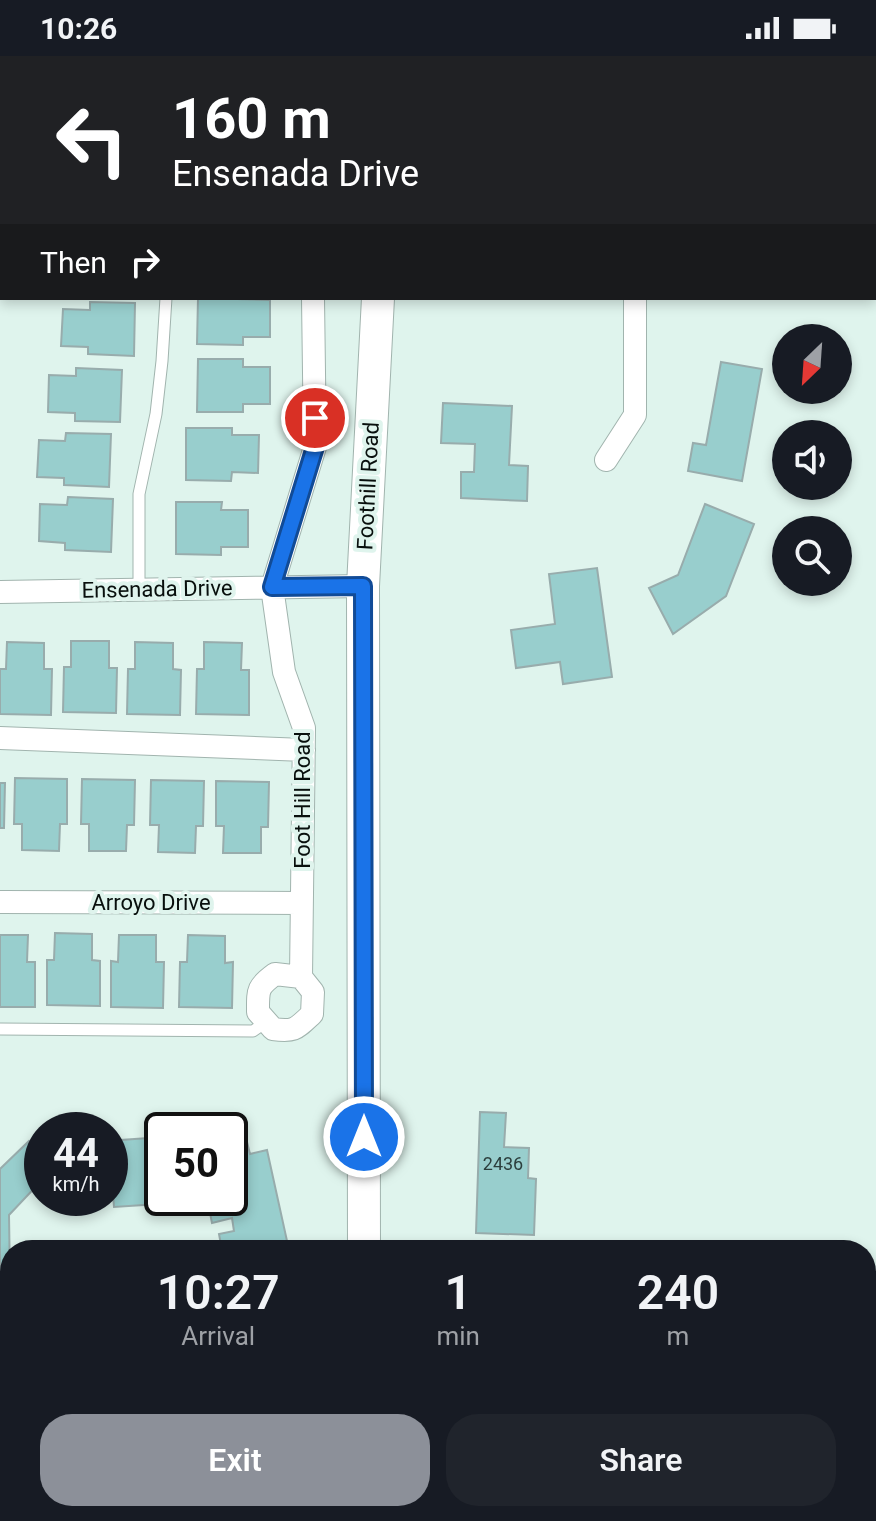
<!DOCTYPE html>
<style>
:root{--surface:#171b24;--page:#20242c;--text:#f1f3f6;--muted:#9ea1a6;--accent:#8c9099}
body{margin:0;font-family:Roboto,sans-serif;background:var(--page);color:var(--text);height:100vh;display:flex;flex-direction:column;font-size:30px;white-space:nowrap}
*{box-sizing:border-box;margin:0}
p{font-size:26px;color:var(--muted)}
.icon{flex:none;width:44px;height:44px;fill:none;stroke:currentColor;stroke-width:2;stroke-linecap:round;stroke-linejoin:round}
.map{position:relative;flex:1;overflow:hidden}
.drawer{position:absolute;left:0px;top:1184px;width:876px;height:282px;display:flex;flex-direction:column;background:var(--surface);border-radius:32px 32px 0 0;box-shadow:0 4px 12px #0003}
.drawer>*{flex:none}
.guide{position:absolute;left:0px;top:0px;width:876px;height:244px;box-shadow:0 4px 12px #0003;background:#202124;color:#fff;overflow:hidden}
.needle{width:52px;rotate:205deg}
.buttons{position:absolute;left:772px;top:268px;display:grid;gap:16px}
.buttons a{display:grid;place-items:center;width:80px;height:80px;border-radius:50%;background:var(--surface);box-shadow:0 4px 12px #0003;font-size:40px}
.speed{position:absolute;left:24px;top:1056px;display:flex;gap:16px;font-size:40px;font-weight:700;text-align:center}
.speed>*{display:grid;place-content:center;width:104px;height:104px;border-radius:50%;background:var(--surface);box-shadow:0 4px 12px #0003;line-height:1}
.speed small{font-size:20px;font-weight:400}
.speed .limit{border:4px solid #111;border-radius:12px;background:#fff;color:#111}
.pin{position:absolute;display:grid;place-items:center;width:68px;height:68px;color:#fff;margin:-34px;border:4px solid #fff;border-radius:50%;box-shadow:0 2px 8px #0007}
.me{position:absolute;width:88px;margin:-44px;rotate:0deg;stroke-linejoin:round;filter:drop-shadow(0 0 6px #0008)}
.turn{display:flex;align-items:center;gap:28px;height:168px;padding:0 40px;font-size:36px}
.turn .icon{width:104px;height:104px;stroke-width:2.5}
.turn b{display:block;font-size:56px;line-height:68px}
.then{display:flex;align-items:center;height:76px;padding:0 40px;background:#0003;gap:16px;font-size:30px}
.eta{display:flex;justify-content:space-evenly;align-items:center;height:136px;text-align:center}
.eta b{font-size:48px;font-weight:600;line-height:56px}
.button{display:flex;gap:16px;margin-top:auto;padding:16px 40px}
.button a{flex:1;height:92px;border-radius:32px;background:var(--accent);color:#fff;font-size:32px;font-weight:600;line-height:92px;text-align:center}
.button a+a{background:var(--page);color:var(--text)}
.status{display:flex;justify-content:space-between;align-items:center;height:56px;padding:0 40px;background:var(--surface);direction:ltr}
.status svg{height:22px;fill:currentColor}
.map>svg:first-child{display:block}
</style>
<div class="status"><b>10:26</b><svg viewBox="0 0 49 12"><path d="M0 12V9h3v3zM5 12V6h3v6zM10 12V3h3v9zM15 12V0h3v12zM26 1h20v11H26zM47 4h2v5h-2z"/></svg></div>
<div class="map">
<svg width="876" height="1465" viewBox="0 0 876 1465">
<rect width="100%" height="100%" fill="#dff4ed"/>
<path fill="#98cecd" stroke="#98acac" stroke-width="2" d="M0,0H10L11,2H2V54L0,55Z
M173,0H246V2H173Z
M547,0H590V2H510Z
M757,0H805V2H757Z
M198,242L270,244V281H243V289L197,288Z
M90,246L135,247L134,300L88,298V291L61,290L63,253L90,254Z
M198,303H243V311H270V348H243V356H197Z
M721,306L762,313L742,425L688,415L693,387L706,389Z
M76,312L122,314L120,366L75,365V357L48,356L49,319L76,320Z
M443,347L512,350L509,409L528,410L527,445L461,442V416H474L475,388L441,387Z
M186,372H232V379H259L258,417L232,416L231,425L186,424Z
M66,377L111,378L109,431L64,429V422L37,421L39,384L65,385Z
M68,441L113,443L111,496L65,494V487L39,485L40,448L67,449Z
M176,446H222L221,454H248V491H221V499L176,498Z
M705,448L754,468L726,540L673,578L649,532L678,519Z
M597,512L612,621L563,628L560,606L516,612L511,574L555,568L549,518Z
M71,585H109V612H117L116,657L63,656L64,611H71Z
M7,586L44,587V613H52L51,659L0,658V613H6Z
M135,586L173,587V613L181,614L180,659L127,658L128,613H135Z
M204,586L242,587L241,614H249V659L196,658L197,613H204Z
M15,722L67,723V768H60L59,795L22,794V768H14Z
M82,723L135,724L134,769H127L126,795H89V768H81Z
M151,724L204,725L203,770H196L195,797L158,796L159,769H150Z
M216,725L269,726L268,771H261V797H223L224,770H216Z
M0,727H5L4,772H0Z
M55,877L92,878V904L100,905V950L47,949V904H54Z
M0,879H28L27,906H35V951H0Z
M119,879H156V906H164L163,952L111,951V905L118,906Z
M188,879L225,880V907L233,906L232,952L179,951L180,906H187Z
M480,1056L506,1057L504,1091L529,1092L528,1122L536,1123L534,1179L476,1177Z
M162,1081V1130H158L159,1148L114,1151L111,1112L123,1111L121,1084Z
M29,1085L42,1099V1124L9,1159L10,1224H1L2,1249H0V1113Z
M247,1086L250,1098L267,1094L289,1194H222L219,1178L234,1175L232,1162L212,1167L207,1142H230L231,1126L230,1090Z"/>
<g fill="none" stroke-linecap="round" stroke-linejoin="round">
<g stroke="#a1b4ae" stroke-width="13">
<path id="lane" d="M147,0V2
M139,533V438L156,358L162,305L166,242
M0,973L253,975L266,966"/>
</g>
<g stroke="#a1b4ae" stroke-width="24">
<path id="street" d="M311,0V2
M635,0V2
M606,404L635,359V242
M0,536L363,530
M0,682L304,694
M0,846L301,847
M275,918L301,921L313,936L312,958C296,973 295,976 273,973L258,956C258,934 257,931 275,918Z
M301,921L304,672L284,616L272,531L315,391L313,242
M0,1400L10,1406
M580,1456L595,1465"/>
</g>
<g stroke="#a1b4ae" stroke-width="34">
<path id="secondary" d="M390,2V0
M364,1194L363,530L378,242
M366,1465V1456"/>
</g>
<use href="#lane" stroke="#fff" stroke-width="11"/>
<use href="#street" stroke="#fff" stroke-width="22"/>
<use href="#secondary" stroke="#fff" stroke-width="32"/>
</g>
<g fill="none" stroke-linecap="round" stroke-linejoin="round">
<g stroke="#114b97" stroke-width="20">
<path id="route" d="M315,362V391L272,531L363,530L364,1081"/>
</g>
<use href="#route" stroke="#1a73e8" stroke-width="14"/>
</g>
<g text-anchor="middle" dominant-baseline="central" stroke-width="8" stroke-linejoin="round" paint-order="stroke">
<g font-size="18" fill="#2c3f3d">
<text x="503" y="1107">2436</text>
</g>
<g font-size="22" fill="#080f0d" stroke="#dff4ed">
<text transform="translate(368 430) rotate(-87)">Foothill Road</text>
<text transform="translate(157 533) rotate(-1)">Ensenada Drive</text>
<text transform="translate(302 744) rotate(-90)">Foot Hill Road</text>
<text x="151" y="846">Arroyo Drive</text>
</g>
</g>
</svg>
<div class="buttons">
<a><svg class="needle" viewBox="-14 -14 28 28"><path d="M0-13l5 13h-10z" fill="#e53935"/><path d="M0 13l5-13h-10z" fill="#9ea1a6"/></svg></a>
<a><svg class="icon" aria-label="sound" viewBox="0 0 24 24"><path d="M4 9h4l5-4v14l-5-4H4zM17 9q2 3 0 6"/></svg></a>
<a><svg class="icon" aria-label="search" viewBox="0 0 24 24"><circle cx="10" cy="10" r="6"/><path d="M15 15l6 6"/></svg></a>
</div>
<div class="speed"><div>44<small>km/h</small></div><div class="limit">50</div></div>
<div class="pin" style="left:315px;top:362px;background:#d93025"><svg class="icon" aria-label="arrive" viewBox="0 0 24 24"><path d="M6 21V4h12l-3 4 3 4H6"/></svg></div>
<svg class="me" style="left:364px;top:1081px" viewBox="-20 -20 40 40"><circle r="17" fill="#1a73e8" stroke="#fff" stroke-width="3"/><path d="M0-11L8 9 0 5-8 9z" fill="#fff"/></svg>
<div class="guide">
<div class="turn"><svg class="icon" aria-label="left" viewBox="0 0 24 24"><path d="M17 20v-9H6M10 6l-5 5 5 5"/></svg><div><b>160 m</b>Ensenada Drive</div></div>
<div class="then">Then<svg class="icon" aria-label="right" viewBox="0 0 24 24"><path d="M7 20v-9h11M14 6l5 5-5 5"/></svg></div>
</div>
<section class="drawer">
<div class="eta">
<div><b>10:27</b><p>Arrival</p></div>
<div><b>1</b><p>min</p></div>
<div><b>240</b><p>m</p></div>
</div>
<div class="button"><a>Exit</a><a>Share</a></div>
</section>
</div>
